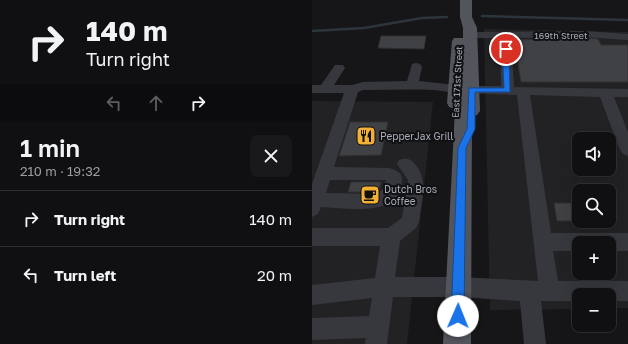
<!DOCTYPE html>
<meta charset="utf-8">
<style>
:root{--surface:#101012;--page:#19191b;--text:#f1f3f6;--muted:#9c9d9f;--line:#303032}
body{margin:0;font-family:"Golos Text",sans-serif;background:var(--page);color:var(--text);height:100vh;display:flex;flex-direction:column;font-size:15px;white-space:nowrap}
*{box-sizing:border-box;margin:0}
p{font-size:13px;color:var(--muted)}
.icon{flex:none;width:22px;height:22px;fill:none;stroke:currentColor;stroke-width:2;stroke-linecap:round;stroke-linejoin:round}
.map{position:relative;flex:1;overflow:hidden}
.drawer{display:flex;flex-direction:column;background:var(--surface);width:312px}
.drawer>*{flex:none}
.hud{background:#101012;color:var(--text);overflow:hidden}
.controls{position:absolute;left:260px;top:132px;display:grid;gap:8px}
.controls a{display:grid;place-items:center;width:44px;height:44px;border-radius:8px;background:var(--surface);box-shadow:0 4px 16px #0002,0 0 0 1px var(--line);font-size:20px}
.pin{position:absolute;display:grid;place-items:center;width:34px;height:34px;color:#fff;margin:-17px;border:2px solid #fff;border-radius:50%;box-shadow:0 1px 4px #0007}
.me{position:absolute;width:44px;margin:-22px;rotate:1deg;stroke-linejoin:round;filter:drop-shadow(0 0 3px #0008)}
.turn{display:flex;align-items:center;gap:14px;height:84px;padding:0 20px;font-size:18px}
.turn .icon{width:52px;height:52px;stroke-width:2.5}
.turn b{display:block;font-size:28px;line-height:34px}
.lanes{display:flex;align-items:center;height:38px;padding:0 20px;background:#0003;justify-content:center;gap:20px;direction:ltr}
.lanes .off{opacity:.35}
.round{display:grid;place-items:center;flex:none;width:42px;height:42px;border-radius:8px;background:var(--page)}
.headline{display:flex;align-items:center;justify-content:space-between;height:68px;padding:0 20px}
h1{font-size:24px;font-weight:600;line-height:30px}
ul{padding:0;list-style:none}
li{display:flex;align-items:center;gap:12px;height:56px;padding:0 20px;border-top:1px solid var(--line)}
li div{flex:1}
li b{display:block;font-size:15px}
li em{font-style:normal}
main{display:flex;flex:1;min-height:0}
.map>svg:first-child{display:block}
</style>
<main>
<section class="drawer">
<div class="hud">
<div class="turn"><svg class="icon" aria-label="right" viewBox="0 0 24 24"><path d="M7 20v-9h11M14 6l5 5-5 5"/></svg><div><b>140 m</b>Turn right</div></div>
<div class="lanes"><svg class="icon off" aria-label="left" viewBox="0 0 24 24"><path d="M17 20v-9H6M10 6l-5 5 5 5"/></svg><svg class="icon off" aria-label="ahead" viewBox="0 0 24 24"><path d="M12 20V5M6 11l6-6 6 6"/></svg><svg class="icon" aria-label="right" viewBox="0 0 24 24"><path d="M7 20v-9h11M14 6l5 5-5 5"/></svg></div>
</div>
<div class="headline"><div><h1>1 min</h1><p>210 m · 19:32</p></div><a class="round"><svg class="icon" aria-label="close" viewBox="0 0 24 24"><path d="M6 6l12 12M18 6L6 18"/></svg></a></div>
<ul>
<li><svg class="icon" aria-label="right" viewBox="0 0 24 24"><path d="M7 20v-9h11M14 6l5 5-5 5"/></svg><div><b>Turn right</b></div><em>140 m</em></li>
<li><svg class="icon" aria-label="left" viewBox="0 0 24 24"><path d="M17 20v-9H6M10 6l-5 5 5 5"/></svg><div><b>Turn left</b></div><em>20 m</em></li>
</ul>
</section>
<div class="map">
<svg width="316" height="344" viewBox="0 0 316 344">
<rect width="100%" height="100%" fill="#161618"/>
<path fill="#222225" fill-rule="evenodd" d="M172,29L316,32V308H297V295H267V309L178,310ZM267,139H297V169H267ZM267,191H297V221H267ZM267,243H297V273H267Z
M0,101L121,102L95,344H0Z"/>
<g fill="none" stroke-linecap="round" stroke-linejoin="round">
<path stroke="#2c353c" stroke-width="2.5" d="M170,16L316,20
M0,31L52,28L110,18L135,17"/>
</g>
<path fill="#404145" stroke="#303034" d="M69,36H114L112,49L66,48Z
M273,38L286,39L289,45H316V82H209L202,40Z
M38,122H76L69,155L27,156Z
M39,182H69L67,190L64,192H36Z
M242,203H267V221H245Z"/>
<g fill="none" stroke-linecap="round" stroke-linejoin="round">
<path fill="#37383d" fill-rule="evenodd" d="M273,31L316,34V40L273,37L199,38L202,87L316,89V97H302L316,132V156L311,154L308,150L288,97L218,95L239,233H316V251H297V243H267V251H241L246,281H316V301H297V295H267V301H229L234,344H212L208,301L146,297H81L75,344H53L54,338L0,340V318L57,316L60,298L0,305V285L63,278L68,246H0V228H76L90,218L96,180L85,164L87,160C93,158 97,158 101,162C118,178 109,202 107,222L104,228L88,241L83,277H146L226,281L205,95L154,93L153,90L154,87L159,86H189L188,38H159L154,35L159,32Z
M104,63L108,64L110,67L107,81L144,85L149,86L150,89L149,92C140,94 130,90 121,90C97,89 74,90 51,90L46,92L22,167L77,168C85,170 91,173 90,182C87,218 35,208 9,207L6,214L0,217V184L32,93H0V85H9L23,65H31L33,68L22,85H40L51,82L95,81L100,64ZM18,180H74L72,188L65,194L14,193Z"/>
<path fill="#53555c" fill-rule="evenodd" d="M148,0H160V17L165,28L168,111L165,115L160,116L159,344H131L143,109L137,107L135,103L140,41L142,38H151V28L148,17Z"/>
</g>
<path fill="#1a73e8" stroke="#114b97" d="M194,47L197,49L198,92H163V129L154,148L152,316L150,320L146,322L141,320L139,316L146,148L155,129L157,88H192L190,49Z"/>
<defs>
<g id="restaurant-square" transform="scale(1)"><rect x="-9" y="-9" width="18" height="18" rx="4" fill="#f2b134" stroke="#111113"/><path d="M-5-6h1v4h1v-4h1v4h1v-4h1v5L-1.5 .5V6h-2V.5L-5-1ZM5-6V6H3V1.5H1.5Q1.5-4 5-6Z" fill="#111"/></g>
<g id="cafe-square" transform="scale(1)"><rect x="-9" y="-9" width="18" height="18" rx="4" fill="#f2b134" stroke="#111113"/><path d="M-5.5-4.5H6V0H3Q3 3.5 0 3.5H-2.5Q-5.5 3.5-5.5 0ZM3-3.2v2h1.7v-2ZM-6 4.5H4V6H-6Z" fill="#111"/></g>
</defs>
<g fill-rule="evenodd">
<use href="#restaurant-square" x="54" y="136"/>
<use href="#cafe-square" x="58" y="195"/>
</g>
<g text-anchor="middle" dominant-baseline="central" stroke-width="4" stroke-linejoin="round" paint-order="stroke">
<g font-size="9" fill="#a8adb8" stroke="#111113">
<text x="249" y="35">169th Street</text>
<text transform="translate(145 82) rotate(-87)">East 171st Street</text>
</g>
<g font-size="10" fill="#a8adb8" stroke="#111113" text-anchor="start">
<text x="68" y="136">PepperJax Grill</text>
<text x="72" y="189">Dutch Bros<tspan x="72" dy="12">Coffee</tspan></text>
</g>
</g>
</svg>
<div class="controls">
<a><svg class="icon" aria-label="sound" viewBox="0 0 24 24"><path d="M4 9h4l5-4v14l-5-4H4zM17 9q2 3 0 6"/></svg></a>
<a><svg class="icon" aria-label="search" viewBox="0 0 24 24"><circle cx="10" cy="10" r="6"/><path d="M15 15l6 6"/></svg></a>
<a>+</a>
<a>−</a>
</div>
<div class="pin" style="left:194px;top:49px;background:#d93025"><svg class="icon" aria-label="arrive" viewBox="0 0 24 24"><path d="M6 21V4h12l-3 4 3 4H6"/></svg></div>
<svg class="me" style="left:146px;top:316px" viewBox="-20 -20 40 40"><circle r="19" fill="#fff"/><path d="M0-13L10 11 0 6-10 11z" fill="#1a73e8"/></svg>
</div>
</main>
